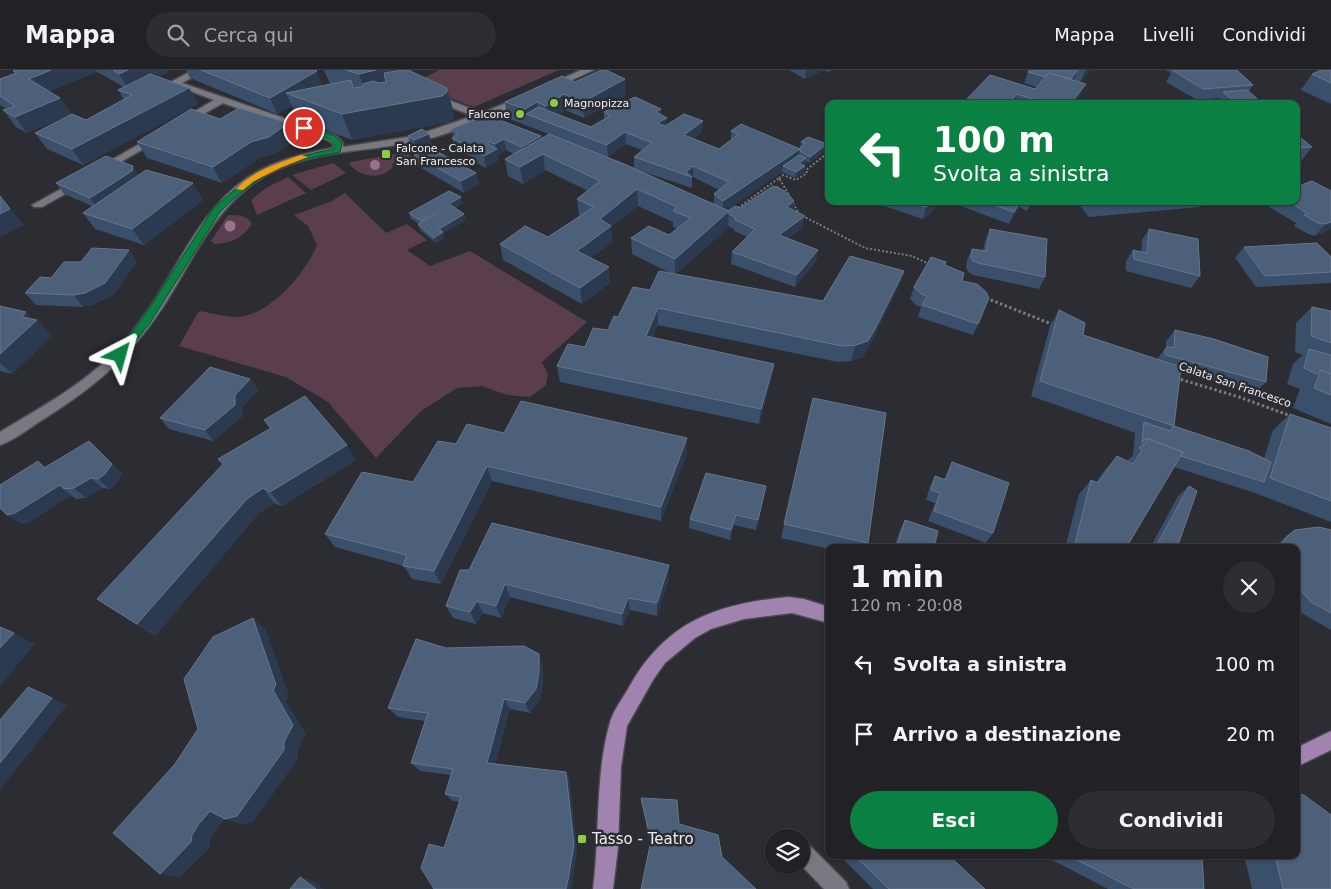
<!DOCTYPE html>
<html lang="it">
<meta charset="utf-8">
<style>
:root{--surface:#212126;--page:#2d2e32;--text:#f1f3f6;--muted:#a2a3a7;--line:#3e3e43;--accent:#0b8043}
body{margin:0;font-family:"DejaVu Sans",sans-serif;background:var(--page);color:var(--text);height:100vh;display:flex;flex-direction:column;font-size:19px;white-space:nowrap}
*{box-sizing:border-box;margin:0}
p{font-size:16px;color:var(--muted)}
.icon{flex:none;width:28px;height:28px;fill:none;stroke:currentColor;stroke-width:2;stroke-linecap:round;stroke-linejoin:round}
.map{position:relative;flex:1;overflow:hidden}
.panel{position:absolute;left:825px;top:474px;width:475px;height:315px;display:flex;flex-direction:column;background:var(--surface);border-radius:10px;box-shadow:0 1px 4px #0004,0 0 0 1px var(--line)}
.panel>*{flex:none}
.banner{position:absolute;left:825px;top:30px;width:475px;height:105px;border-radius:10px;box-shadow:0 1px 4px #0004,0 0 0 1px var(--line);background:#0b8043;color:#fff;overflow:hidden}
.fabs{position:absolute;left:765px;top:759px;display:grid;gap:10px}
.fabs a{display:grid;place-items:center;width:45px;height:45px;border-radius:50%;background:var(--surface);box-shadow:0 1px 4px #0004,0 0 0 1px var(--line);font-size:25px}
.pin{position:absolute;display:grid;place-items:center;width:42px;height:42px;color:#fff;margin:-21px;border:2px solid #fff;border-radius:50%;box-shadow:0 1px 5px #0007}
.me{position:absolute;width:55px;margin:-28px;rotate:39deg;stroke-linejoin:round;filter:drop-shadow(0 0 4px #0008)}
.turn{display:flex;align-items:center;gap:18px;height:105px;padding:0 25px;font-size:22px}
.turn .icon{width:65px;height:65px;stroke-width:2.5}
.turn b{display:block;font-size:35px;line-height:42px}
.round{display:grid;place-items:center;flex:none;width:52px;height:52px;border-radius:26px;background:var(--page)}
.summary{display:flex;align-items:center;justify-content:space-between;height:85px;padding:0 25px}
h1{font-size:30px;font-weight:700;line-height:38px}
.primary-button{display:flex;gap:10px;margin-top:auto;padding:10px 25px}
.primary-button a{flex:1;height:58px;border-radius:30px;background:var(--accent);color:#fff;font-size:20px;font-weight:700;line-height:58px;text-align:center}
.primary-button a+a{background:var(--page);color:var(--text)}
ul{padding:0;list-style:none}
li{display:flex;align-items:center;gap:15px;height:70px;padding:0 25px}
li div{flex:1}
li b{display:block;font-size:19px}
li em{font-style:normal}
header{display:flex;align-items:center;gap:30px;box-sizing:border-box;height:70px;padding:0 25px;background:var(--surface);border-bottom:1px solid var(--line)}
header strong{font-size:24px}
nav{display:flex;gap:28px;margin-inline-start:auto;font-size:18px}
.search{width:350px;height:45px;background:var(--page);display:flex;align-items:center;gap:12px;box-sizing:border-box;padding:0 18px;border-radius:28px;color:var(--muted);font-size:19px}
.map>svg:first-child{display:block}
</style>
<header>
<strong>Mappa</strong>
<div class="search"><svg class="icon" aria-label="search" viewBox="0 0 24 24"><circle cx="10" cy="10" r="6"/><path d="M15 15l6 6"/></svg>Cerca qui</div>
<nav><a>Mappa</a><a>Livelli</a><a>Condividi</a></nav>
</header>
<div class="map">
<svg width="1331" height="819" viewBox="0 0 1331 819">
<rect width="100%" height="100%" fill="#2c2c33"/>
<path fill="#5a3e4d" d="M439,0H559L474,37L414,14Z
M406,82L411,86L392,94L393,97C380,111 361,107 349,94L351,92Z
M333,93L346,103L311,120L292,105Z
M288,107L306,123L257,145L251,130L266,118Z
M345,123L386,163L407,154L427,170L407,180L430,196L470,181L587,252L542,292L548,304L546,315L530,327L507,325L482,316L457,318L421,341L376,388L328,332L286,307L179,276L199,241C211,243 225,247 237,247C269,246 306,203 317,175L308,156L294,145L330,132Z
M228,145C238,145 247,145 252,154C242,168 232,173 215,174L211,171Z"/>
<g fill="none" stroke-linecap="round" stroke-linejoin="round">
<g stroke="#49494e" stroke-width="3">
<path id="minor" d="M193,0H205L182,13L336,66L343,73V77L414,66L473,46L430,29V25H436L482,43L520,27L523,26L528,29L490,47L489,50C487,51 485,50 482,50C476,50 467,56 461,58C446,64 430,69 414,72C361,83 299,80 254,113C211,144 191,194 163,237C128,290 92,319 39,352C27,360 14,370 0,375V362C41,337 85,314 117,279C131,264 143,248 154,231C182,188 204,137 247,108C272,91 304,83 333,78V74L328,70L223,33L186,54H180V50L214,30L169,13Z
M581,0H594L552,19L549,20L544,17Z
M157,64L162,67L161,69L103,102H95L94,100Z
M79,109L83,110L84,112L83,114L42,137H34L32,135Z
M801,771L808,774L846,812L849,819H824L801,795Z"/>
</g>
<g stroke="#49494e" stroke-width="3">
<path id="major" d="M788,527L804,529L829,537V553L792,543L744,549L711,559L695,568L665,593L653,610L627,656L621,697L618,778L613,819H593C600,765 595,708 609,656C612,642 621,631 628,619C665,552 715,534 788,527Z
M1331,661V680L1296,697V678Z"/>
</g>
<path stroke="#7a7a80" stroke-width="2" stroke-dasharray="2 2" stroke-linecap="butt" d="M779,108L783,105L796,110L807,103L806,100L829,82
M793,133L799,144L865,178L912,186L929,194
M738,138L779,108L789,125"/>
<path stroke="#7a7a80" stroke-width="3" stroke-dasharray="2.5 2.5" stroke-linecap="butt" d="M986,228L1054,255
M1176,308L1239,327L1291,346"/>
<use href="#minor" fill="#797981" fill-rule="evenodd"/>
<use href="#major" fill="#a183b0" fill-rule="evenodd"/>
</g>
<g fill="#98748a">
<circle cx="375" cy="95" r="5"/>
<circle cx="230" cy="156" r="5.5"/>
</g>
<path fill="#394f6a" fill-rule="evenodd" d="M15,0H167L168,2L158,7L189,18L198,34L83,95L47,79L35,63L86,50L124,30L118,20L124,17L97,2L49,21L60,28L71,44L27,63L16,57L3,40L7,39L0,35V9L15,3L13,1Z
M186,0H313L322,16L330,14L324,0H412L410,1L447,18L454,44L453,49L448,52L352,70L297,49L292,36L277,44L190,8Z
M789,0H832L828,2L824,0L805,9Z
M1030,0H1090L1080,12L1078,30L1075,34H965L966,30L1035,19L1036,17L1024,13L1028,2Z
M1165,0H1237L1253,15L1249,21L1263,34H1216L1219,28L1197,30L1166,12L1171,3Z
M1331,0V34L1301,20L1312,4Z
M575,12L626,25L584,48L565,40L559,45L591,57L604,49V42L661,45L667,48V55L703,51L702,62L693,69L719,79L731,70V61L799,79L800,78L801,72L826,80L809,93L806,91L805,94L803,96H805L804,102L795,108L782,102L727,140L728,141L740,138L793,140L802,158L788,169L818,180L816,191L795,217L731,194L732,182L747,167L734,161V159L728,156V158L676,204L823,231L904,201L898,217L869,277L863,287L851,291L838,292L658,255L653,267L771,309L759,354L560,312L557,296L608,260L618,247L670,203L632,184L631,168L669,165L677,159L673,157V152L638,136L611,157L612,172L591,188L610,213L582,234L503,190L500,174L548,167L580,146L579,145L577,129L588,121L545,100L523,114L508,106L505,89L514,84L506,80L498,85L499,90L486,98L473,91L472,87L455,79L452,68L453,67L451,59L541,66V68L549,64L507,48L505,32ZM573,73L608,87L626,74L642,80L634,87V98ZM635,99L692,118V108L693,107L719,120L714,124V134Z
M429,64L433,80L476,103L479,114L464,123L418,96L414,85L416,84L413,82L408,66Z
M1296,64L1312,77L1299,94H1296Z
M295,70L276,83L259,88L222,113L147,88L137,72Z
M133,96L138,105L203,130L144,175L95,159L83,143L92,136L64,124L56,113Z
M1331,121V159L1315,166L1308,164L1294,156L1296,153L1269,137L1273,131H1296Z
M876,131H940L936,134L933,141L923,149L875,133Z
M959,131H1032L1027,141L1019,137L1009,154L958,135Z
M1076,131H1212L1200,137L1089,147Z
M463,133L455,138L464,144L466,150L443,163L445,168L436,173L420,160L418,154H419L411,149L409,143Z
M990,159L1045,207L1039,219L973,205L968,202L966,198L967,190L972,179L983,181L985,171Z
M1149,159L1200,206L1191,218L1126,201V191L1133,180L1141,182L1142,170Z
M1244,177L1331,187V213L1256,217L1235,188Z
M129,180L137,192L114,224L94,234L83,237L36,235L25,223L51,208L81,192Z
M945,195L962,211L978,254L973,265L918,247L921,237L917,236L910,229L914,217Z
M0,236L37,250L52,266L12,304L0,301Z
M1312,237L1331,241V354L1293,338L1300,319L1287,314L1293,294L1303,285L1295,282L1296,253Z
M1059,240L1083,265L1157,289L1166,278V271L1175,260L1266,312L1255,323L1180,303L1174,356L1264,388L1273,360L1290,344L1331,358V452L1252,422L1174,397L1126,478H1065L1079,424L1091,410L1096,412L1104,401L1117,386L1127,391L1133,385L1135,363L1031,326L1050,256Z
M250,309L258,320L243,336V346L213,371L169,359L160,348Z
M813,328L868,473L866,478H829V479L781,468Z
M264,350L356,390L282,436L274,433L259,443L155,566L115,541L97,529L270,359Z
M504,363L687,368V383L661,451L492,411L441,514L412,509L404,496L335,477L325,464L413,412L456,374Z
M100,382L122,404L116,414L109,419L102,418L86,428L76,429L71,425L29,452L21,454L38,391L45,397Z
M952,392L993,463L986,473L928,451L935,433L926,430L930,416L935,406L944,409Z
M1189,416L1177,478H1150L1178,426Z
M764,426L756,460L734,455L730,470L689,458L690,449Z
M905,450L934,478H894L900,460Z
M1295,460H1331V560L1296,540V478H1272Z
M669,495V508L657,546L630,540L623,556L510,527L501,548L483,543L476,554L453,548L446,536L460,500Z
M446,578L543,595V613L540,629L530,643L510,639L495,694L566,702L569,709L577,780L571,819H434L444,778L459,732L453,731L445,724L451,705L420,701L411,693L425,651L398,647L388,638Z
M641,728L679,754L722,787L650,773Z
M839,785H948L985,819H873Z
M1040,785H1202L1204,819H1108L1058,793Z
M1244,785H1296L1331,819H1252Z"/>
<path fill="#2b3a4e" d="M51,0H96L97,2L40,25L29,9Z
M128,0H167L168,2L129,20L119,4Z
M376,0H388L394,19L368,30L359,4Z
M389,0H412L392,10Z
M806,0H824L805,9Z
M1078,0L1074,10L1067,13Z
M1086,0H1090L1080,12L1085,1Z
M317,1L323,17L286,23L292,36L277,44L270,28Z
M625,9L626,25L584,48L583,32Z
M1086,14L1078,30L1075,34H1070Z
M189,18L198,34L83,95L72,79Z
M447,18L454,44L453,49L448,52L352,70L342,44L361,40Z
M564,24L565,40L549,52L546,36Z
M1017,24L1014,34H1009Z
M60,28L71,44L27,63L15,47Z
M537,32L539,48L526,44L528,56L525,39Z
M661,39V50L667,48V60L657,65L656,42Z
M703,51L702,62L683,76L684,65Z
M288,53L295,70L276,83L259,88L222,113L213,97L251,72Z
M625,62L626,74L608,87L607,75Z
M429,64L433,80L419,87L414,70Z
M541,66L543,78L524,88L522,77Z
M504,69L506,80L498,85L499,90L486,98L484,86L488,74L490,72L492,82L496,79L495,74Z
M827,74L826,80L809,93L810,87Z
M800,79L798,91L783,96L782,102L723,143V131Z
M543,84L545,100L523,114L520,97Z
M806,88L805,94L798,99L799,93Z
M133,96L140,108L98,139L90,128Z
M693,96V107L692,108V107L686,102Z
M805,96L804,102L795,108L796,102Z
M476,103L479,114L464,123L461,111Z
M193,113L203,130L144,175L132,159Z
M637,119L638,136L611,157L612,172L579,197L577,181L600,149Z
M0,126L24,155L0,167Z
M461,127L463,133L423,157L421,151Z
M794,131L793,142L787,137Z
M935,131H940L936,134L933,141L923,149L926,137Z
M1021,131H1022L1019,137L1009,154L1014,142Z
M1204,131H1212L1200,137Z
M729,141L728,158L675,205V189Z
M464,144L466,150L443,163L445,168L436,173L434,168L439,159Z
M805,146L802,158L778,177L779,165Z
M1331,152V159L1315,166L1325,154Z
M129,180L137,192L114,224L94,234L83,237L74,225Z
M818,180L816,191L795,217L797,205Z
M609,197L610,213L582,234L580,218Z
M904,201L898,217L869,277L863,287L851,291L856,275Z
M658,238V255L647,282L646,266Z
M26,242L35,252L37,250L52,266L12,304L0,293V284L22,247Z
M774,294L771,309L759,354L761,339Z
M250,309L258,320L243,336V346L213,371L205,360Z
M687,368V383L661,451V437Z
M89,371L122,404L116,414L109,419L98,409Z
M347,375L356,390L282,436L270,422Z
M487,396L492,411L441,514L434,501Z
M91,408L102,418L86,428L74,418Z
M60,415L71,425L29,452L21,454L7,445Z
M263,418L274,433L259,443L155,566L137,554L247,429Z
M736,445L734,455L730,470L731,460Z
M669,495V508L657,546V533Z
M505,514L510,527L501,548L496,536Z
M628,528L630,540L623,556L622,544Z
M477,531L483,543L476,554L470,542Z
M253,548L266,560L289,625L286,631L306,664L298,681V689L253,752L242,755L225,749L215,761L210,771V778L179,808L160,804L192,765L273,620Z
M14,563L35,574L0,616V578Z
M539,584L543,595V613L540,629L530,643L525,633Z
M52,628L67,635L0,720V693Z
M504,629L510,639L494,701L487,693Z
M566,702L569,709L577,780L571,819H566Z
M300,807L314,811L324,819H316Z"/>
<path fill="#4c6079" stroke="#66778c" d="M15,0H51L29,9L60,28L15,47L3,40L15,36L0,26V9L17,3L13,1Z
M113,0H128L119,4Z
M201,0H313L317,1L270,28Z
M346,0H376L359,4Z
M403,0H408L447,18V22L442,26L342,44L286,23L351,10L353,18L362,17L363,14L373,11L380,13L386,12L384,3Z
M601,0H606L625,9L583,32L564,24L546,36L537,32L525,39L505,32L562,6L575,12Z
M1030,0H1078L1071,9L1049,3L1045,7L1028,2Z
M1172,0H1237L1253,15L1203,19Z
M1321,0H1331V13L1312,4Z
M1049,3L1086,14L1070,34H1048L1017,24L1009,34H979L966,30L990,5L1035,19Z
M150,4L189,18L72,79L35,63L72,44L86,50L132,25L118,20Z
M1247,20L1263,34H1237L1223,22Z
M635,27L661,39L656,42L667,48L657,53L665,56L684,44L703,51L684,65L719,79L739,64L731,61L741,54L800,79L723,131L714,124L729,112L693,96L686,102L692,107L634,87L652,73L625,62L607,75L526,44L538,37L591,57L610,46L604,42Z
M239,38L288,53L269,67L251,72L213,97L137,72L191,39L220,49Z
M487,45L541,66L522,77L504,69L495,74L490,72L488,74L497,79L484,86L471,79L473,78L452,68L458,64L451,59Z
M422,59L429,64L414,70L408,66Z
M549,64L624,94L729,141L675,189L631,168L649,156L669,165L691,148L673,141L677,137L637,119L600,149L611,156L577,181L609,197L580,218L500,174L525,156L548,167L594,137L577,129L600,111L543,84L520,97L505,89Z
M1296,64L1312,77L1296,78Z
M808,67L827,74L810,87L800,81V79H799L805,73L801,72Z
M429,77L476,103L461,111L414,85Z
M799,85L806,88L799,93L805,96L796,102L783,96Z
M106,86L133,96L132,101L90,128L56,113Z
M146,100L193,113L132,159L83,143Z
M1312,111L1331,121V152L1325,154L1318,153L1304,145L1307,143L1288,131H1296V117Z
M773,116L778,117L787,123L794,131L787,137L805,146L779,165L818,180L797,205L732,182L755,159L735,150L736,148L729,144V141H728L735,136L740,138Z
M449,121L461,127L421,151L409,143Z
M0,126L10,139L0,144Z
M907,131H935L926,137Z
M983,131H1021L1014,142Z
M451,135L464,144L439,159L443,162L434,168L418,154Z
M990,159L1047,169L1045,207L978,193L973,191L971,187L972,179L986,181Z
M1149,159L1198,169L1200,206L1134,189L1133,180L1147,183Z
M1317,173L1331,187V202L1265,206L1244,177Z
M92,178L129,180L105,213L85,223L74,225L25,223L40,207L51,208L64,192H81Z
M850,186L904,201L874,261L868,271L856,275L842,276L658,238L646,266L774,294L761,339L557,296L568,274L585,277L593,258L608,260L614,246L618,247L633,217L650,220L659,201L823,231Z
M931,187L946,192L945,195L964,203L962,211L977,214L986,222L989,228L978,254L922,235L927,226L921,224L914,217Z
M0,236L26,242L22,247L37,250L0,284Z
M1312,237L1331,241V273L1311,266Z
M1059,240L1085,253L1083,265L1181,297L1174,356L1040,311Z
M1175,260L1214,269L1268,287L1266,312L1166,285L1164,281L1167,277L1174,278Z
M1309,279L1331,285V304L1321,300L1317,304L1304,298Z
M210,297L250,309L235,325V335L205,360L160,348Z
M1321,300L1331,304V325L1314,318Z
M305,326L347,375L270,422L263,418L247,429L137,554L97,529L223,394L218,389L271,358L264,350Z
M813,328L886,343L868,473L784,454Z
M521,331L687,368L661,437L487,396L434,501L403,496L407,485L325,464L362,402L413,412L438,371L456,374L467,354L504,363Z
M1290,344L1331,358V431L1270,408Z
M1144,352L1170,361L1174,356L1249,381L1271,392L1264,412L1181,386L1183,382L1146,368L1142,373Z
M1146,368L1183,382L1126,478H1074L1091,410L1098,413L1117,386L1133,394L1142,380L1139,378L1146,372Z
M89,371L112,394L105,404L98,409L91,408L74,418L64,419L60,415L15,443L7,445L0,438V415L38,391L44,398Z
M952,392L1009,413L993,463L934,441L940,423L931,420L935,406L946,410Z
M706,403L766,416L758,450L736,445L731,460L690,449Z
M1189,416L1197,421L1177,478H1155Z
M905,450L938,461L934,478H896Z
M492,453L669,495L657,533L628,528L622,544L505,514L496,536L477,531L470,542L446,536L460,500H469Z
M1319,457L1331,460V543L1311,532L1296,515V478H1281V475L1286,467L1295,460Z
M253,548L276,615L273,620L293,655L284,672V680L237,746L225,749L210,741L198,755L192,765L191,772L160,804L113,763L175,694L198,659L184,609L213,567Z
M0,557L14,563L0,578Z
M416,569L446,578L524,576L539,584V602L536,619L525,633L504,629L487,693L566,702L574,775L568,810L566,819H434L421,798L429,774L444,778L461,727L445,724L453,699L411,693L428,643L388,638Z
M28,617L52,628L0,693V650Z
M1296,724L1304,725L1331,745V819H1283L1275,785H1296Z
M641,728L677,730L679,754L718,765L722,787L756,819H641L651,771Z
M854,785H948L985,819H889Z
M1067,785H1202L1204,819H1134Z
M300,807L316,819H290Z"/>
<path fill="#0b8043" stroke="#07532c" d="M304,55L335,66L342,73L340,82C329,85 317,86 306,89C271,97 244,118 220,142L150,253L123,287H116V282L143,248L213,139C252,101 281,89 334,79V74L329,69L301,59L300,58Z"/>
<path fill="#f59e0b" d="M301,85L308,87L282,97L254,111L243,120L236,119C253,101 279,93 301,85Z"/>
<g fill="#8ace47" stroke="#2c2c33" stroke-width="2">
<circle cx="554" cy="33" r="5"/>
<circle cx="520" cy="44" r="5"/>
<rect x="381" y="79" width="10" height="10" rx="2.5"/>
<rect x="577" y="764" width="10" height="10" rx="2.5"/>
</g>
<g text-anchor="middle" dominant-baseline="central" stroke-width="5" stroke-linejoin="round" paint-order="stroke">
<g font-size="11" fill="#eeeff3" stroke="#2c2c33" text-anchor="start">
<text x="564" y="33">Magnopizza</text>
<text x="510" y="44" text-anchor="end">Falcone</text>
<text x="396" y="78">Falcone - Calata<tspan x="396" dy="13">San Francesco</tspan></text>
</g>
<g font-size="11" fill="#eeeff3" stroke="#2c2c33">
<text transform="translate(1235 315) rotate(19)">Calata San Francesco</text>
</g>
<g font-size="15" fill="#eeeff3" stroke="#2c2c33" text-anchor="start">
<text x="592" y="769">Tasso - Teatro</text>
</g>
</g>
</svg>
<div class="fabs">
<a><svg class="icon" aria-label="layers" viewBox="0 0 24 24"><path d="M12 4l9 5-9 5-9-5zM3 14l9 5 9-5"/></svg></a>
</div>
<div class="pin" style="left:304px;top:58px;background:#d93025"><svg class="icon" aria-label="arrive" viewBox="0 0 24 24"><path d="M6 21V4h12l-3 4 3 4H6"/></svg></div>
<svg class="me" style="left:120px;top:285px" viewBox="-20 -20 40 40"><path d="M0-17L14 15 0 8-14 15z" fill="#0b8043" stroke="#fff" stroke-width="4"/></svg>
<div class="banner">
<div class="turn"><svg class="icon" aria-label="left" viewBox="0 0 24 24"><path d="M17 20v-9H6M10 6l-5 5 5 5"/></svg><div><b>100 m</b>Svolta a sinistra</div></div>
</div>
<section class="panel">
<div class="summary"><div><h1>1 min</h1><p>120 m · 20:08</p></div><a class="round"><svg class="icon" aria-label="close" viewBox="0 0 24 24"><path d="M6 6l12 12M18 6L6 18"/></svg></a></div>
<ul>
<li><svg class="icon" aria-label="left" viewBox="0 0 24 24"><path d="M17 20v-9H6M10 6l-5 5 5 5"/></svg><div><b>Svolta a sinistra</b></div><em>100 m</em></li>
<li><svg class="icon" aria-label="arrive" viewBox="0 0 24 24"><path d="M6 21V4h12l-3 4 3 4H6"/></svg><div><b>Arrivo a destinazione</b></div><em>20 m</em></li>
</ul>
<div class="primary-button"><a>Esci</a><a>Condividi</a></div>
</section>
</div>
